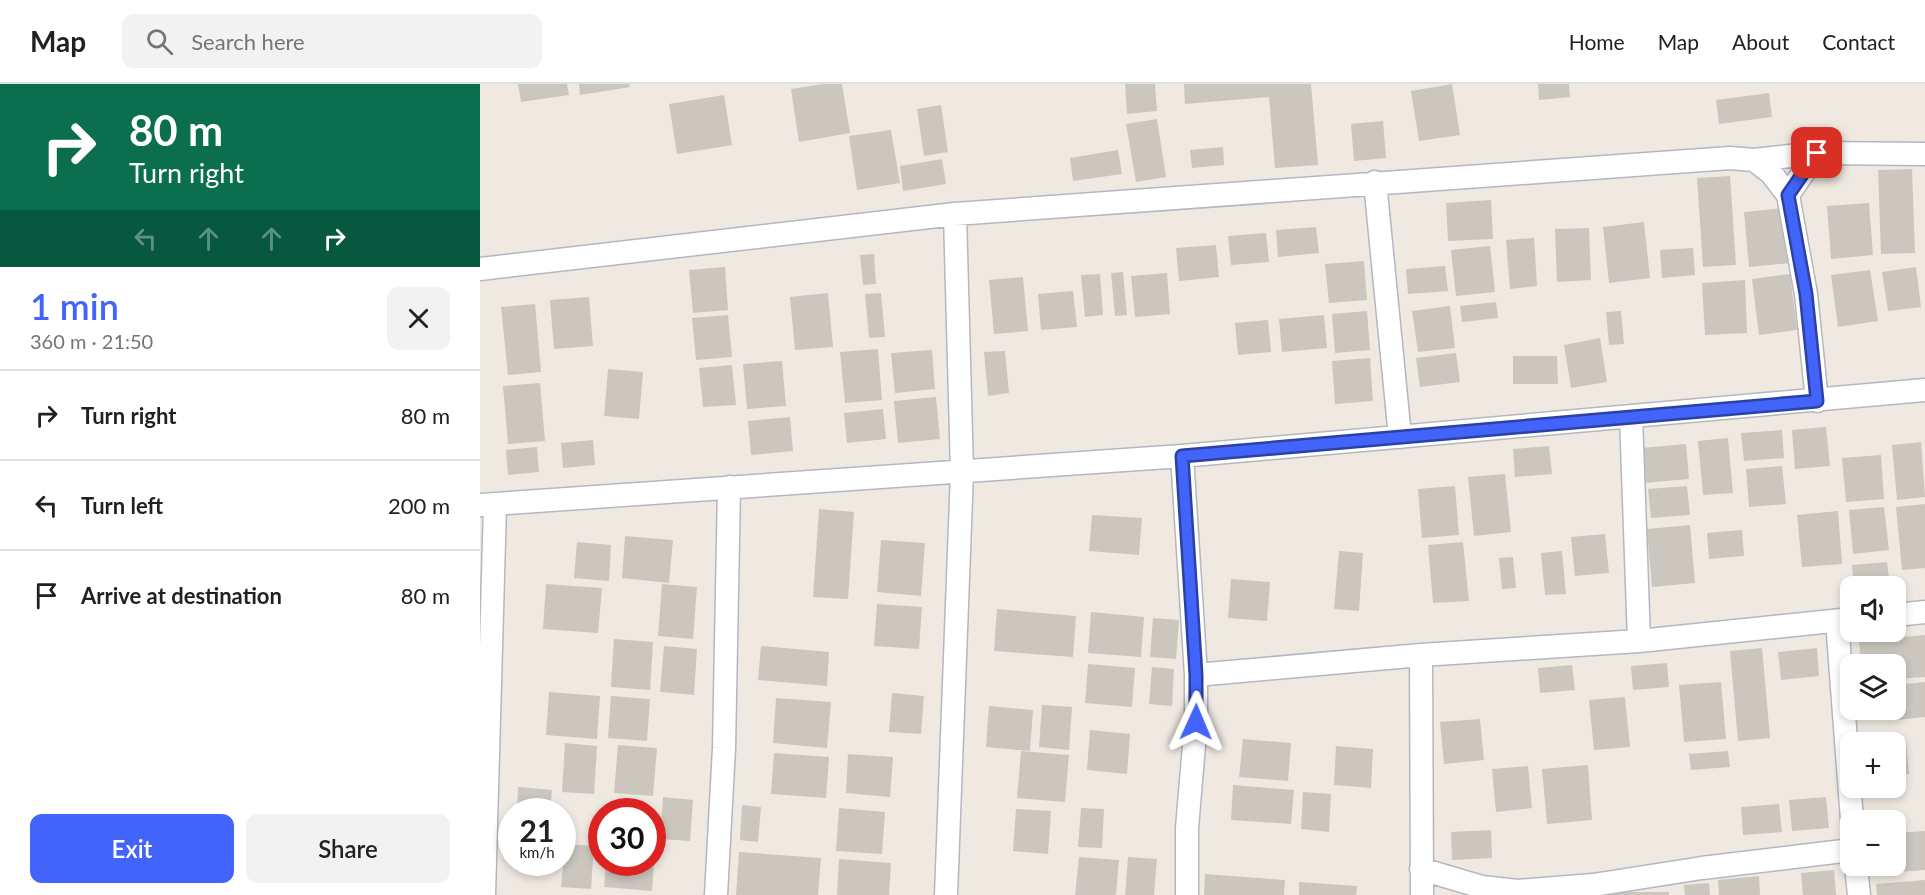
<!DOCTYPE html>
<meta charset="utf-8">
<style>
:root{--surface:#fff;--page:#f2f2f2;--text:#202124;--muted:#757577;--line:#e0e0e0;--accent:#4264fb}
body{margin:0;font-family:Lato,sans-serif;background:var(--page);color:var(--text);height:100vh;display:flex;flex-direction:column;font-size:22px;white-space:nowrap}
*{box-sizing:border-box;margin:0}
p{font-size:20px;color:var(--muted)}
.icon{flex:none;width:33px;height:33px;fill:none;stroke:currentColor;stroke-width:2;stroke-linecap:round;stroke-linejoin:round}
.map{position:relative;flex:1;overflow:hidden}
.sheet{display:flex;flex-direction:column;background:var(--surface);width:480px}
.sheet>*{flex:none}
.guide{background:#0b6e4f;color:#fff;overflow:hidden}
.fabs{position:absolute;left:1360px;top:492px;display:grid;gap:12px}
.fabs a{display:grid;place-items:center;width:66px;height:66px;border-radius:12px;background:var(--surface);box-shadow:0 3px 9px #0003;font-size:30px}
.speed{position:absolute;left:18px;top:714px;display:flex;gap:12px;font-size:30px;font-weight:700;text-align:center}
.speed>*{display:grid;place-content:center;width:78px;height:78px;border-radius:50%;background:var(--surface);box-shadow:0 3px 9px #0003;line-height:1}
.speed small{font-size:15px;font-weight:400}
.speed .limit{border:9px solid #d22;background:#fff;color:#111}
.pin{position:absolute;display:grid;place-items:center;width:51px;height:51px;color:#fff;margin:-26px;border-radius:12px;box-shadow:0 3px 9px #0006}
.me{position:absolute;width:66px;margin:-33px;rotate:1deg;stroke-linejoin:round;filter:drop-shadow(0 0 4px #0008)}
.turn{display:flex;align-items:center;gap:21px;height:126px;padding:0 30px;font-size:27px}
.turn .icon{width:78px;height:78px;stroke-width:2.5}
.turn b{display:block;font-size:42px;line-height:51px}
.lanes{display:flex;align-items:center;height:57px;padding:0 30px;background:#0003;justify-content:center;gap:30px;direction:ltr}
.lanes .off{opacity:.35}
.round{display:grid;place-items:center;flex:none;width:63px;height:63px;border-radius:12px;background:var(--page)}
.overview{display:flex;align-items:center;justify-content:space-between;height:102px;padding:0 30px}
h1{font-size:36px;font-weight:600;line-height:45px;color:var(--accent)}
.action{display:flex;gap:12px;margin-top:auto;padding:12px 30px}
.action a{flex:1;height:69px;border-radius:12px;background:var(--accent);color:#fff;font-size:24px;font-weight:600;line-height:69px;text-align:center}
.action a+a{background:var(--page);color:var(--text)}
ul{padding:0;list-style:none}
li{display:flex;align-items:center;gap:18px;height:90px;padding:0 30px;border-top:2px solid var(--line)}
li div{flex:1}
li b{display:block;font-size:22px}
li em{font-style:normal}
header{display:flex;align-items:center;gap:36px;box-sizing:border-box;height:84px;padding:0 30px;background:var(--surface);border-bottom:2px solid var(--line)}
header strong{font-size:28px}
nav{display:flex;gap:33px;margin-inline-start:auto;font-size:21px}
.search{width:420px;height:54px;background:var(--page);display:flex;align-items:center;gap:15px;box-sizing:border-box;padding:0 21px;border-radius:12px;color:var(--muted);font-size:22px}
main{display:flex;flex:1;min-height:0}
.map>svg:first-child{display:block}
</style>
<header>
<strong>Map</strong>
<div class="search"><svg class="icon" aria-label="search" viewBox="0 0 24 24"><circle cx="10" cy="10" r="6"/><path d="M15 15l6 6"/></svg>Search here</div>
<nav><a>Home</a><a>Map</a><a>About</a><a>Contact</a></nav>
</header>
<main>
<section class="sheet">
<div class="guide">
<div class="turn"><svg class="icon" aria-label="right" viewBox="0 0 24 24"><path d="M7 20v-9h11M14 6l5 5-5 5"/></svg><div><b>80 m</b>Turn right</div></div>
<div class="lanes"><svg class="icon off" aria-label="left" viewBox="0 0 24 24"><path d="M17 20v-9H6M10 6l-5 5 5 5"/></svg><svg class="icon off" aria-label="ahead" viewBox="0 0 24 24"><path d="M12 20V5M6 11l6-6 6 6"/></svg><svg class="icon off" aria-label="ahead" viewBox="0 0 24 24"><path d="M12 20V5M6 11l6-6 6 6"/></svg><svg class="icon" aria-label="right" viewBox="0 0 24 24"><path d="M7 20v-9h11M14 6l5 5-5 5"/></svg></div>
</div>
<div class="overview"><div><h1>1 min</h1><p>360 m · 21:50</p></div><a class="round"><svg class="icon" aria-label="close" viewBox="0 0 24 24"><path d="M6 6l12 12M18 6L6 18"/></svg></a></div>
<ul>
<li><svg class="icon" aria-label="right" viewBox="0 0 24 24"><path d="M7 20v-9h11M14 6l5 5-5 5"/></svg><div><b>Turn right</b></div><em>80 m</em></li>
<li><svg class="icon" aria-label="left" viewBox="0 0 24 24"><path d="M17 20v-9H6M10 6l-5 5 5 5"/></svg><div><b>Turn left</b></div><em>200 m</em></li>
<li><svg class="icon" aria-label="arrive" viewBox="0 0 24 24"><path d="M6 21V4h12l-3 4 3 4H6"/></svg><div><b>Arrive at destination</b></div><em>80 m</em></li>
</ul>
<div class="action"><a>Exit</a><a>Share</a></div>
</section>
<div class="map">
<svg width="1445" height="811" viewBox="0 0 1445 811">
<rect width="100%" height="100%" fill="#efe9e1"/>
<path fill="#cbc7bf" d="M38,0H87L89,11L41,18Z
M99,0H149L150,3L100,11Z
M343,0H362L370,49L319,58L311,5Z
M645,0H675L677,27L647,30Z
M704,0H831L838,81L795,84L789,13L705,20Z
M972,0L980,51L939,57L931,7Z
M1058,0H1089L1090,13L1059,16Z
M1289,9L1292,33L1239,40L1236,16Z
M244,11L252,61L197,70L189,20Z
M461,21L468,68L444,72L437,25Z
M677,35L686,93L656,98L646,40Z
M903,37L906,74L874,77L871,40Z
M411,46L420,99L377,106L369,52Z
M743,63L744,81L712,84L710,66Z
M638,66L642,90L593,97L590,74Z
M462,75L466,100L423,107L420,82Z
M1432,85L1435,169L1401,170L1398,86Z
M1250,92L1256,181L1223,183L1217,94Z
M1011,116L1013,155L968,157L966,119Z
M1389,119L1393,171L1351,175L1347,122Z
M1304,124L1310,179L1269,183L1264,128Z
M1164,138L1170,194L1129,199L1123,143Z
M836,143L839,169L798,173L796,146Z
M1109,144L1111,196L1077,198L1075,145Z
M786,149L789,178L751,181L748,152Z
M1054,154L1057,202L1030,205L1026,156Z
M736,161L739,193L699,197L696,164Z
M1010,162L1015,208L976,212L971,166Z
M1213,164L1215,191L1182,194L1180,166Z
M394,170L396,200L383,201L380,171Z
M884,177L887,216L849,219L845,180Z
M965,182L968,207L928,210L926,185Z
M245,183L248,226L213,229L209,186Z
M1436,183L1441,223L1408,227L1402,188Z
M1390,186L1398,237L1358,243L1351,191Z
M643,188L647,231L635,232L631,189Z
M687,189L690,230L655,233L651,192Z
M620,190L623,231L605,233L601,191Z
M1310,190L1317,246L1279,251L1272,195Z
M543,193L548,247L514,250L509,196Z
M1265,196L1267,249L1225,251L1222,199Z
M593,207L597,243L561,246L558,210Z
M348,209L353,263L315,266L310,213Z
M401,209L405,253L389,254L385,210Z
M109,213L113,262L74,265L70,216Z
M1016,218L1018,234L982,238L980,222Z
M55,220L61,288L28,291L21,223Z
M970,222L975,264L938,268L932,227Z
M887,227L890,266L855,269L852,230Z
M1141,227L1144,260L1129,261L1126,228Z
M248,231L252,273L216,276L212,234Z
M844,231L847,264L802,268L799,235Z
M788,236L791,268L758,271L755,239Z
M1120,254L1127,298L1091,304L1084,261Z
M398,265L402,316L365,319L360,268Z
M452,266L455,305L415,309L411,269Z
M525,267L529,309L508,312L504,268Z
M976,269L980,298L940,303L936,274Z
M1033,272H1077L1078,300H1033Z
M890,274L893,317L855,320L852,277Z
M302,277L306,322L267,325L263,280Z
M252,281L256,321L223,323L219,284Z
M128,285L163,288L159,335L124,332Z
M60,299L65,357L28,360L23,302Z
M456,313L460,355L418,359L414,317Z
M403,325L406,355L367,359L364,329Z
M310,333L313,367L271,371L268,337Z
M1346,343L1350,382L1315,385L1312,346Z
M1302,346L1304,374L1264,377L1261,349Z
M1248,354L1253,409L1223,411L1218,357Z
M113,356L115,381L83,384L81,359Z
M1441,358L1445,413L1417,416L1412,361Z
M1206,360L1209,395L1164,399L1161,364Z
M1069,362L1072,390L1035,393L1033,365Z
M57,363L59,388L28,391L26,366Z
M1401,371L1404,415L1366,418L1362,374Z
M1302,382L1306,420L1269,423L1266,385Z
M1025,390L1031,448L994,452L988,393Z
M975,402L979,451L942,454L938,405Z
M1207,402L1210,431L1171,434L1168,405Z
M1445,420V484L1422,486L1416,423Z
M1404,423L1409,466L1373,470L1369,426Z
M339,425L374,428L368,515L333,513Z
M1358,427L1362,480L1322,483L1317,431Z
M612,431L662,434L659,471L609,467Z
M1210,441L1215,499L1172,503L1167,445Z
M1262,446L1264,472L1229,475L1227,449Z
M1125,450L1129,489L1095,492L1091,453Z
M145,452L193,456L189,499L142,494Z
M401,456L445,459L441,512L397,508Z
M97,458L131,461L129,497L94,494Z
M983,458L989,517L953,519L948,461Z
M859,467L883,469L879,527L854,525Z
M1082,467L1086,510L1065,511L1061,469Z
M1033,473L1036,504L1022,505L1019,474Z
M1407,478L1410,502H1374L1372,481Z
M751,495L790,498L787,537L748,534Z
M66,500L122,504L118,549L63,545Z
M182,500L217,503L213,555L178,552Z
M397,520L442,523L439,565L394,562Z
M517,525L596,532L593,573L514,567Z
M611,528L664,533L661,573L608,569Z
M673,534L699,536L696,575L670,573Z
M1445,551V593L1416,595V580H1381L1379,557Z
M134,555L173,558L170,606L131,603Z
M184,562L217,565L214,611L180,608Z
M281,562L349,568L347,602L278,596Z
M1282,564L1290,654L1258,657L1250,567Z
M1337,564L1339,592L1301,596L1298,568Z
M1187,579L1189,603L1153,606L1151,582Z
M608,580L655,584L652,623L605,619Z
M1092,581L1095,606L1060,609L1058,584Z
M672,583L694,585L692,622L669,620Z
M1241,598L1246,655L1204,658L1199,601Z
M1445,598V633L1416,636V601Z
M69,608L120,612L117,655L66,651Z
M412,609L444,612L441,650L409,648Z
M131,612L170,615L167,657L128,654Z
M1145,613L1150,663L1114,666L1109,616Z
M296,614L351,618L347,664L293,659Z
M562,621L592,623L589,666L559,663Z
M509,622L553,626L550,667L506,663Z
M1000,635L1004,676L964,680L960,638Z
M610,646L650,650L647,690L607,686Z
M763,655L811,659L808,697L759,693Z
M1426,655L1429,690L1416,691V658L1402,657Z
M85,659L117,662L114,710L82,708Z
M138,661L177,664L173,712L134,709Z
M856,662L893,665L891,704L854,701Z
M541,667L589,671L585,718L537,714Z
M1248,667L1250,683L1211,686L1209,670Z
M294,669L349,673L346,714L291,710Z
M368,670L413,673L410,713L366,709Z
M1108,681L1112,736L1067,740L1062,685Z
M1048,682L1052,724L1016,728L1012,685Z
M753,701L814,706L811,740L751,736Z
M38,703L72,706L70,728H37Z
M823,708L851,710L849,748L821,745Z
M183,713L213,716L210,757L180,755Z
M1346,713L1349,744L1312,747L1309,716Z
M1299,720L1302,748L1263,751L1261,723Z
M262,721L281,723L278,758L260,756Z
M359,724L405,728L402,770L356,767Z
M601,724L624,725L622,764L598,763Z
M536,725L571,727L568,770L533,767Z
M1011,746L1012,774L972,776L971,748Z
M1445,747V786L1395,790V782H1416V749Z
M85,760L114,762L111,805L81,803Z
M172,765H175L172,807L124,803L126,778H172Z
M259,768L341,774L338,811H256Z
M599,773L639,776L636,811H595Z
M648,773L677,775L674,811H645Z
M359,775L411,779L409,811H357Z
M1354,786L1356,811H1323L1321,789Z
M725,790L805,796L804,811H724Z
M1279,792L1280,811H1239L1238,796Z
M1445,796V811H1397L1396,800Z
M819,798L877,802L876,811H819Z
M1229,799L1230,811H1205L1204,801Z
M1116,808H1189V811H1116Z"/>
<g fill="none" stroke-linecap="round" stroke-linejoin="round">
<g stroke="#b4b7c1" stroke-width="25">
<path id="minor" d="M1274,76L1337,69L1445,70
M895,98L920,353
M1308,111L1337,69
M0,185L475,130L1250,74L1274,76L1291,89L1308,111L1326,210L1337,317
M1151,332L1159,557
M702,372L716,591V638L707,744V811
M0,421L702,372L1445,306
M1416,531L1445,528
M1357,537L1372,736
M941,571L942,811
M716,591L941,571L1159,557L1371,535
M1376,782L1379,811
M941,785L1002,803L1037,807L1113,801L1222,784L1371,766
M4,811L15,421
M236,811L244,664L249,403
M466,811L482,388L475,130"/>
</g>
<use href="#minor" stroke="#fff" stroke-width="22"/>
</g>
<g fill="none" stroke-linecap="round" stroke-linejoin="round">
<g stroke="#2b41a3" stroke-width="15">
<path id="route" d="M716,638V591L702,372L1337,317L1326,210L1308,111L1337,69"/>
</g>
<use href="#route" stroke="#4264fb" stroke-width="10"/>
</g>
</svg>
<div class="fabs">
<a><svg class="icon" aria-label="sound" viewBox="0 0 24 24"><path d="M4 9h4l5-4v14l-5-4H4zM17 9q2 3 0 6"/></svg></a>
<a><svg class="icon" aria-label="layers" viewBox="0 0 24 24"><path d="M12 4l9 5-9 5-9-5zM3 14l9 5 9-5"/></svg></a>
<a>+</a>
<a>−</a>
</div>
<div class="speed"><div>21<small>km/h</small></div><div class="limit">30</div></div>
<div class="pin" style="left:1337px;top:69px;background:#d93025"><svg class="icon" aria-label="arrive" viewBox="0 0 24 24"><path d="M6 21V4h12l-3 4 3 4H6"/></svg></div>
<svg class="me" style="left:716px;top:638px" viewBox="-20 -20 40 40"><path d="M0-17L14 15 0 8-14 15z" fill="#4264fb" stroke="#fff" stroke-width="4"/></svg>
</div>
</main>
